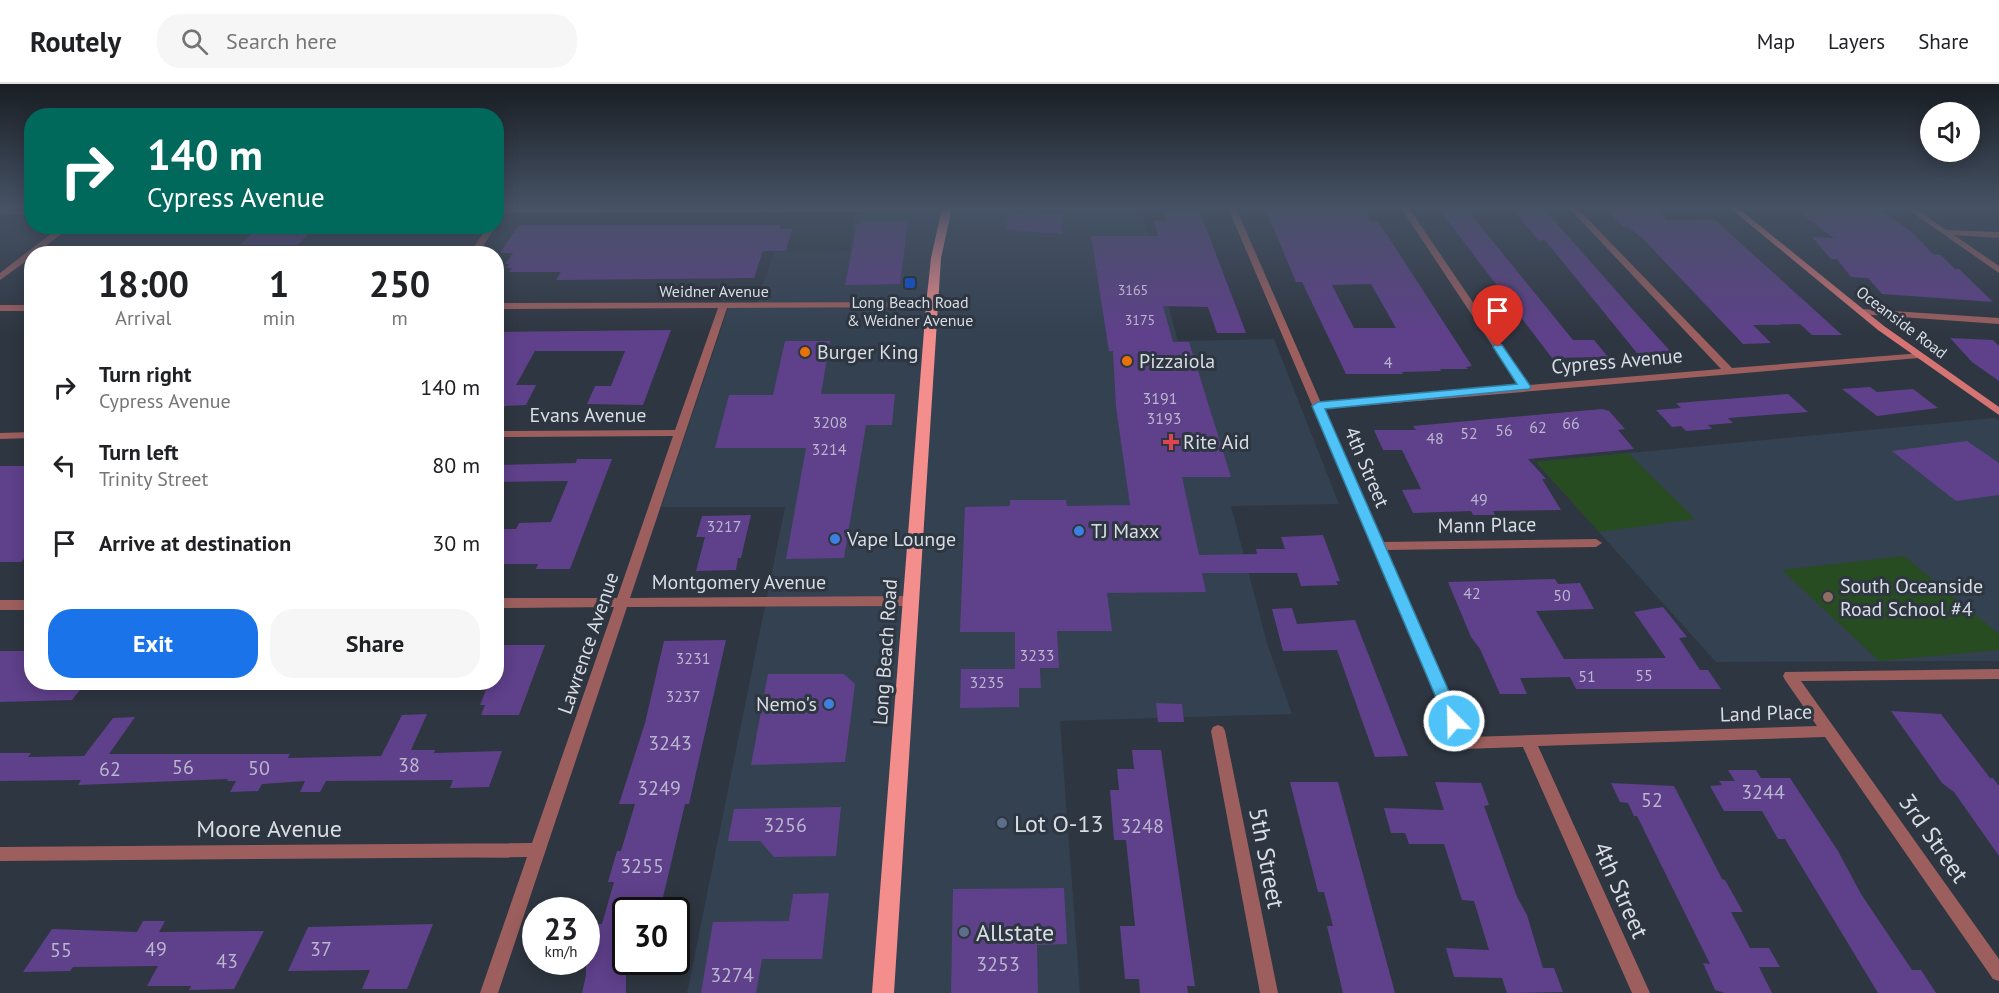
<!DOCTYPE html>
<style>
:root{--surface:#fff;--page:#f6f6f6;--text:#202124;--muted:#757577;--line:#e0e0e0;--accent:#1a73e8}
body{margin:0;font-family:"PT Sans",sans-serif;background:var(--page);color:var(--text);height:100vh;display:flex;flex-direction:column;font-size:22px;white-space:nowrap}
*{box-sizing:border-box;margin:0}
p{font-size:20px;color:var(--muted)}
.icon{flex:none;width:33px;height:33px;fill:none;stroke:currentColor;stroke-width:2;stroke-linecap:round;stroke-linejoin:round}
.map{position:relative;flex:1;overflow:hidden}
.sheet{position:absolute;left:24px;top:162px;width:480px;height:444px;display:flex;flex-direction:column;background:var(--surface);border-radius:24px;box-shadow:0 3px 15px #0003}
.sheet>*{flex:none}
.banner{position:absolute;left:24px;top:24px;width:480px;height:126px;border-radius:24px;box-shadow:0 3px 15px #0003;background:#00695c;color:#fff;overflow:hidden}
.tools{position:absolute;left:1920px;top:18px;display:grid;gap:12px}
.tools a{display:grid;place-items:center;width:60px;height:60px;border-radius:50%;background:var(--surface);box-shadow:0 3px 15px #0003;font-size:30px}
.speed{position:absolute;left:522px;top:813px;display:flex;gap:12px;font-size:30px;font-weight:700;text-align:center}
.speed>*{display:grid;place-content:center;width:78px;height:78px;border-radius:50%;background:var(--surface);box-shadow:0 3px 15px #0003;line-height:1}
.speed small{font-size:15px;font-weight:400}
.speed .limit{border:3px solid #111;border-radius:9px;background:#fff;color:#111}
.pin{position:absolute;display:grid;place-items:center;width:51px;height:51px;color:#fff;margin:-62px -26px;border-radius:50% 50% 50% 0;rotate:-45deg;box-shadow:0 0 6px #0007}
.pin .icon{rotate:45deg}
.me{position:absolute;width:66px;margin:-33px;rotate:337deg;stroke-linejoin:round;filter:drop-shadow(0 0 4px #0008)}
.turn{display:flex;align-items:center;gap:21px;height:126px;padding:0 24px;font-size:27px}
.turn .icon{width:78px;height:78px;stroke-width:2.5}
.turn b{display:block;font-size:42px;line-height:51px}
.eta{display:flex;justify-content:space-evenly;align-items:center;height:102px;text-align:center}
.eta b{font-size:36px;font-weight:700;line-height:42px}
.cta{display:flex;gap:12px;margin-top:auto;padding:12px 24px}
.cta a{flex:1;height:69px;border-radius:24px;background:var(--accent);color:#fff;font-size:24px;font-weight:700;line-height:69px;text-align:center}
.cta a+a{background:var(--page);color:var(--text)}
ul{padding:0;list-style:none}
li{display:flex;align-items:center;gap:18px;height:78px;padding:0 24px}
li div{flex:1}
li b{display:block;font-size:22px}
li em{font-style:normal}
header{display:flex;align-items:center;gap:36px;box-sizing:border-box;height:84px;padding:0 30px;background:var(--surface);border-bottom:2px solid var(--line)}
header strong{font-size:28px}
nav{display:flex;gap:33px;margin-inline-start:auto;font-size:21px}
.search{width:420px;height:54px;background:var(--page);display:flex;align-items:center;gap:15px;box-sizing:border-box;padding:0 21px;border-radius:24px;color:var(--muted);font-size:22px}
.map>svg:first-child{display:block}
</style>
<header>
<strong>Routely</strong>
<div class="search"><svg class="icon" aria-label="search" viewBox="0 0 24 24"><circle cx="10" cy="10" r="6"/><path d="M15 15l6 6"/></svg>Search here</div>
<nav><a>Map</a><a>Layers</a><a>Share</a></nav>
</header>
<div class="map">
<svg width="1999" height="909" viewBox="0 0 1999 909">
<rect width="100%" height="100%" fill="#2e3641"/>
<path fill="#344151" d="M856,124H1141L1178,257L1274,255L1339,420L1231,422L1267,559L1292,630L1060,637L1080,909H687L785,423H661L728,224H755L774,168L849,167Z
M1995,334L1999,337V577L1716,578L1536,378Z"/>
<path fill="#284c21" d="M1628,369L1695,435L1599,448L1536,378Z
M1904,472L1999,550V566L1879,577L1782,486Z"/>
<path fill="#5f408b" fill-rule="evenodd" d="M1265,124H1367L1370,137H1378L1472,282L1466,283L1468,285H1440L1441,287L1402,288L1403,290H1346L1302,198H1296ZM1371,200L1396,244H1354L1332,201Z
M1438,124H1461L1465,128H1469L1573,256H1594L1608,273L1552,274Z
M1605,124H1655L1668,136L1714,135L1842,251H1812L1800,240L1753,241L1771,259L1743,260L1643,155L1628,143H1623Z
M1794,124H1877L1913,149L1933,170L1941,171L1955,185H1959L1993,218L1882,210L1868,194L1851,193L1837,175H1831L1812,153L1834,154Z
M1544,125L1627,219L1671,268L1637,269L1545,156L1539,157L1513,126Z
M1008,128L1062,130V150L1006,146Z
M1200,128L1246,249H1217L1208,223L1163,222L1173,258H1189L1231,393H1182L1199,471L1257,470L1256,465H1285L1281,453L1323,451L1340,497H1336L1338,501L1301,502L1297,489H1202L1206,508L1107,509L1112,547H1057L1059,584H1040L1041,604H1019V623L960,624L961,585H1015V548H960L965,423L1010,422V416H1066L1067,422L1130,421L1116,323L1113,267H1109L1091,152H1158L1154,137H1166L1163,129Z
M861,137H908L900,200L845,201L857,140H861Z
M519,141H780V145H792L786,167H763L754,194L556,196L561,188H509L512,184H506L509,180H505L513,169H500Z
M259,143H314L298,161H240Z
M671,246L643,321L587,320L595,302H611L625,267H535L516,301H536L526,321L505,322L496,337V248Z
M1950,254L1993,256L1999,262V297L1972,278Z
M785,257H830L821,310H895L892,341H866L844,474L786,475L806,364H715L729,311H773Z
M1870,303L1877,308L1913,305L1938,324L1877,332L1842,305Z
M1788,310L1808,328L1728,334L1733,339L1708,341L1712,345L1686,347L1681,342L1672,343L1656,326L1681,324L1676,319Z
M1602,325L1609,327L1625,345L1618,346L1634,365L1528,375L1546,395H1542L1561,426L1493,427L1495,431H1473L1471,427L1413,429L1402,406L1421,405L1402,366H1383L1374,346H1416L1413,342Z
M1967,357L1999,379V411L1956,417L1892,367Z
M577,375H612L570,485H536L538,480H496V445H516L519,439L551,438L568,397L496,398V381L576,379Z
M0,382H32V467L21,478H0Z
M751,431L741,474H738L736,486L696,487L705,453H696L702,432Z
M1555,495L1558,500L1580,499L1594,525L1536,527L1564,575L1666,574L1634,528L1663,523L1687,553L1679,554L1700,586H1708L1721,605H1576L1570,593L1520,594L1527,610H1500L1480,565L1471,553L1448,498Z
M1292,524L1297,540L1355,536L1408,672L1375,673L1337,566L1283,567L1272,525Z
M726,556L689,720H685L660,826H626V909H582L586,891V871L595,840H602L614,798H608L617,767H621L635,720H619L645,639L664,557Z
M504,561H545L519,631H481L485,621H480L489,598H496V578Z
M0,567H32V598H86L72,616L0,618Z
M768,590H844L855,600L845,678L751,681Z
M1156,619L1182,620L1184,638H1158Z
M1891,627L1941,630L1990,694H1993L1999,702V772L1954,708L1942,699Z
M427,630L411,666H435L434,669L502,667L489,703L450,704L453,696L326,697L320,708H300L305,697L262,700L258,707L230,708L236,697H227L228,695L78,701L81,696L0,697V669H31L28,673L84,672L113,634L135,633L109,670H290L288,674L381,672L402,631Z
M1132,666H1161L1195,902H1187L1188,909H1140L1139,895H1125L1120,842H1135L1126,756H1114L1110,706H1119L1117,685H1134Z
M1728,686H1756L1761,694H1790L1838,767L1861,810L1912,886H1921L1936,909H1878L1785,755H1778L1762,727H1724L1710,702L1722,701L1719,697H1735Z
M1290,698H1338L1395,909H1343L1327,842H1333L1324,808H1318Z
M1435,698L1481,699L1489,721L1484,722L1517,813L1527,831L1543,884H1554L1563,908L1507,909L1502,894L1454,893L1446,864L1489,866L1474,817L1462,816L1444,760H1409L1405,749H1391L1384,724L1444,726Z
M1611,699L1674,702L1722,795L1725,796L1743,828H1731L1750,864H1769L1780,883H1759L1772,909H1725L1715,906L1703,879L1710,880L1637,732H1634L1628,719L1620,718Z
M841,723L836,772L774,773L760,757H728L734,725Z
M1064,804L1067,860L1037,861L1038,909H951L953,805Z
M829,809L822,875H762L756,909H701L713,838L789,837L793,810Z
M143,837H165L159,848L264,847L234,905L189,906L191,902H147L158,882L73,883L70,887L23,888L52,845L137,848Z
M433,840L407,905H362L370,886L288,887L308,843Z"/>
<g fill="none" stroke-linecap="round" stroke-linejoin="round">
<path fill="#9d5f5e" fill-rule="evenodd" d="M949,124V127H946L496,129V125Z
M1228,124H1236L1321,319L1519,302L1401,124H1409L1529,301L1721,285L1569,124H1577L1732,284L1922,269L1924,271L1919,274L1324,325L1382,458L1596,455L1602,459L1596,463L1386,466L1468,653L1817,642L1785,596L1783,592L1785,588L1999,585V595L1801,597L1999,875V897L1993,895L1825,653L1538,662L1650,909H1632L1523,663L1463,665L1458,663Z
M1906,124H1915L1946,146L1999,148V154L1954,151L1999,182V189Z
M0,126H32V130H0Z
M61,142H71L36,170H32V173L0,196V189Z
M488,142H496L478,170H469Z
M932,218L935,219V223L727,224L630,514L911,512L916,514L917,517L916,520L911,522L627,523L498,909H480L527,773L0,777V763L532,759L614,523L496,524V514H617L673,352L496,353V347L675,346L718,224L496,225V219Z
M0,221H32V227H0Z
M1862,225L1999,234V240L1859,230L1857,228Z
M32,348V354L0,355V349Z
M0,516H32V526H0Z
M1218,641L1223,643L1225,647L1278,909H1260L1211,647L1213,643Z"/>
<path fill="#d67473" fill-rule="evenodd" d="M1730,124H1738L1884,242L1999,323V331L1878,246Z"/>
<path fill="#f38e8c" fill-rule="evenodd" d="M942,124H952L941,174L938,221L894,909H872L926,221L931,174Z"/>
</g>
<linearGradient id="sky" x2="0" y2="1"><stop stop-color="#191e24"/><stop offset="0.49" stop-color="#465265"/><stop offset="1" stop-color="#465265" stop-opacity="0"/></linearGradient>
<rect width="1999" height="251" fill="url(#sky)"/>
<path fill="#4fc3f7" stroke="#337fa1" stroke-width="1.5" d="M1494,261H1502L1531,303L1529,305L1325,325L1462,637L1454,643L1446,637L1312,322L1318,318L1517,300L1493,263Z"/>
<rect fill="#1a4fb4" stroke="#2e3641" stroke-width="2" x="904" y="193" width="12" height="12" rx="3"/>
<g fill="#e8710a" stroke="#2e3641" stroke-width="2">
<circle cx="805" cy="268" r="6"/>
<circle cx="1127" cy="277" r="6"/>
</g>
<path fill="#e0444e" stroke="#2e3641" stroke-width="2" d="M1168 349h6v6h6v6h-6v6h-6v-6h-6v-6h6z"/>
<g fill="#3f7fe0" stroke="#2e3641" stroke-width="2">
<circle cx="1079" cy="447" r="6"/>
<circle cx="835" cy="455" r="6"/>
<circle cx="829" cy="620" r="6"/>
</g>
<circle fill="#8d6e63" stroke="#2e3641" stroke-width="2" cx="1828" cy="513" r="6"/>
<g fill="#5c6f8a" stroke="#2e3641" stroke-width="2">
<circle cx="1002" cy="739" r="6"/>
<circle cx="964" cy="848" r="6"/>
</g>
<g text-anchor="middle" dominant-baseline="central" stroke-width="6" stroke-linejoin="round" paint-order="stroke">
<g font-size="14" fill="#bab6ce">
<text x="1133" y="206">3165</text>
<text x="1140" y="236">3175</text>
</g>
<g font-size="16" fill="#d8dde4" stroke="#2e3641">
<text x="714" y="207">Weidner Avenue</text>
<text transform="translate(1902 238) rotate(37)">Oceanside Road</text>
</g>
<g font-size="16" fill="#d8dde4" stroke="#2e3641">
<text x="910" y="218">Long Beach Road<tspan x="910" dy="18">&amp; Weidner Avenue</tspan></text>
</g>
<g font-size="16" fill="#bab6ce">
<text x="1388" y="278">4</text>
<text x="1160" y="314">3191</text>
<text x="1164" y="334">3193</text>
<text x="830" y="338">3208</text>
<text x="1571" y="339">66</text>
<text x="1538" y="343">62</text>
<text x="1504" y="346">56</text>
<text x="1469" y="349">52</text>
<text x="1435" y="354">48</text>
<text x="829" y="365">3214</text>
<text x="1479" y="415">49</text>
<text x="724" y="442">3217</text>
<text x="1472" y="509">42</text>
<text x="1562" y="511">50</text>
<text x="1037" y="571">3233</text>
<text x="693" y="574">3231</text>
<text x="1644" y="591">55</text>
<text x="1587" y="592">51</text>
<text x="987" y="598">3235</text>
<text x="683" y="612">3237</text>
</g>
<g font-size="20" fill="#d8dde4" stroke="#2e3641" text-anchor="start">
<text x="817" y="268">Burger King</text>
<text x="1139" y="277">Pizzaiola</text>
<text x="1183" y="358">Rite Aid</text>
<text x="1091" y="447">TJ Maxx</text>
<text x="847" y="455">Vape Lounge</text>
<text x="1840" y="502">South Oceanside<tspan x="1840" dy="23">Road School #4</tspan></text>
<text x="817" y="620" text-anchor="end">Nemo's</text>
</g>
<g font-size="20" fill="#d8dde4" stroke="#2e3641">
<text transform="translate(1617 277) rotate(-5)">Cypress Avenue</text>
<text x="588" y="331">Evans Avenue</text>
<text transform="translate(1367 383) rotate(67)">4th Street</text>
<text transform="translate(1487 441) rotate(-1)">Mann Place</text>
<text x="739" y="498">Montgomery Avenue</text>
<text transform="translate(588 559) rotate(-71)">Lawrence Avenue</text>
<text transform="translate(885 568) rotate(-86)">Long Beach Road</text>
<text transform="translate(1766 629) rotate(-2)">Land Place</text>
</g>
<g font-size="20" fill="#bab6ce">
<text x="670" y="659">3243</text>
<text x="409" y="681">38</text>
<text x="183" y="683">56</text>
<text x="259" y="684">50</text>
<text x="110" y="685">62</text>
<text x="659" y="704">3249</text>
<text x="1763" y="708">3244</text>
<text x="1652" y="716">52</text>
<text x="785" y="741">3256</text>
<text x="1142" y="742">3248</text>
<text x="642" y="782">3255</text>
<text x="156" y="865">49</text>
<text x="321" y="865">37</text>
<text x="61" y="866">55</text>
<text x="227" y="877">43</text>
<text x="998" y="880">3253</text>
<text x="732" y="891">3274</text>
</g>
<g font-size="24" fill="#d8dde4" stroke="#2e3641" text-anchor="start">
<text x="1014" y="739">Lot O-13</text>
<text x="976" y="848">Allstate</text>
</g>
<g font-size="24" fill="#d8dde4" stroke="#2e3641">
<text x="269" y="744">Moore Avenue</text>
<text transform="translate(1934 754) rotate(55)">3rd Street</text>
<text transform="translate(1267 774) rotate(79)">5th Street</text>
<text transform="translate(1621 806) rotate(66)">4th Street</text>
</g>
</g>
</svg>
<div class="tools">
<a><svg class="icon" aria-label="sound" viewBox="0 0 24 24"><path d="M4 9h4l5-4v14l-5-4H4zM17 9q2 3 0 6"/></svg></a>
</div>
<div class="speed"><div>23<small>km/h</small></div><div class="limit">30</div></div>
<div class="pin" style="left:1498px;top:263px;background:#d93025"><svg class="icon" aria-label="arrive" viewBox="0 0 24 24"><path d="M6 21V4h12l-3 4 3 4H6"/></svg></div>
<svg class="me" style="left:1454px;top:637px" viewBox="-20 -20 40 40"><circle r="17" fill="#4fc3f7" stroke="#fff" stroke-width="3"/><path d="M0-11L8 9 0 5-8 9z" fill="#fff"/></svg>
<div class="banner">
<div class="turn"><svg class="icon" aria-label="right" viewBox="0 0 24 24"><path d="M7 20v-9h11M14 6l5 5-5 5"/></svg><div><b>140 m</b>Cypress Avenue</div></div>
</div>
<section class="sheet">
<div class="eta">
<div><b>18:00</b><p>Arrival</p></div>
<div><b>1</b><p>min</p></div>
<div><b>250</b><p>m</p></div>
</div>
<ul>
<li><svg class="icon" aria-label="right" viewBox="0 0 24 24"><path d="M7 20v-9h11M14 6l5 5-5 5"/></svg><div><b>Turn right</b><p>Cypress Avenue</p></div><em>140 m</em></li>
<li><svg class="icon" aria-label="left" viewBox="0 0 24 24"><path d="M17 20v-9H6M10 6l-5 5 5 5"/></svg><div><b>Turn left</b><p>Trinity Street</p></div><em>80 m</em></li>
<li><svg class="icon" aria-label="arrive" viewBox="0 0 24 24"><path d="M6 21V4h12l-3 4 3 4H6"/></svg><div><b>Arrive at destination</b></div><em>30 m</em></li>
</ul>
<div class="cta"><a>Exit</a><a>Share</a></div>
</section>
</div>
